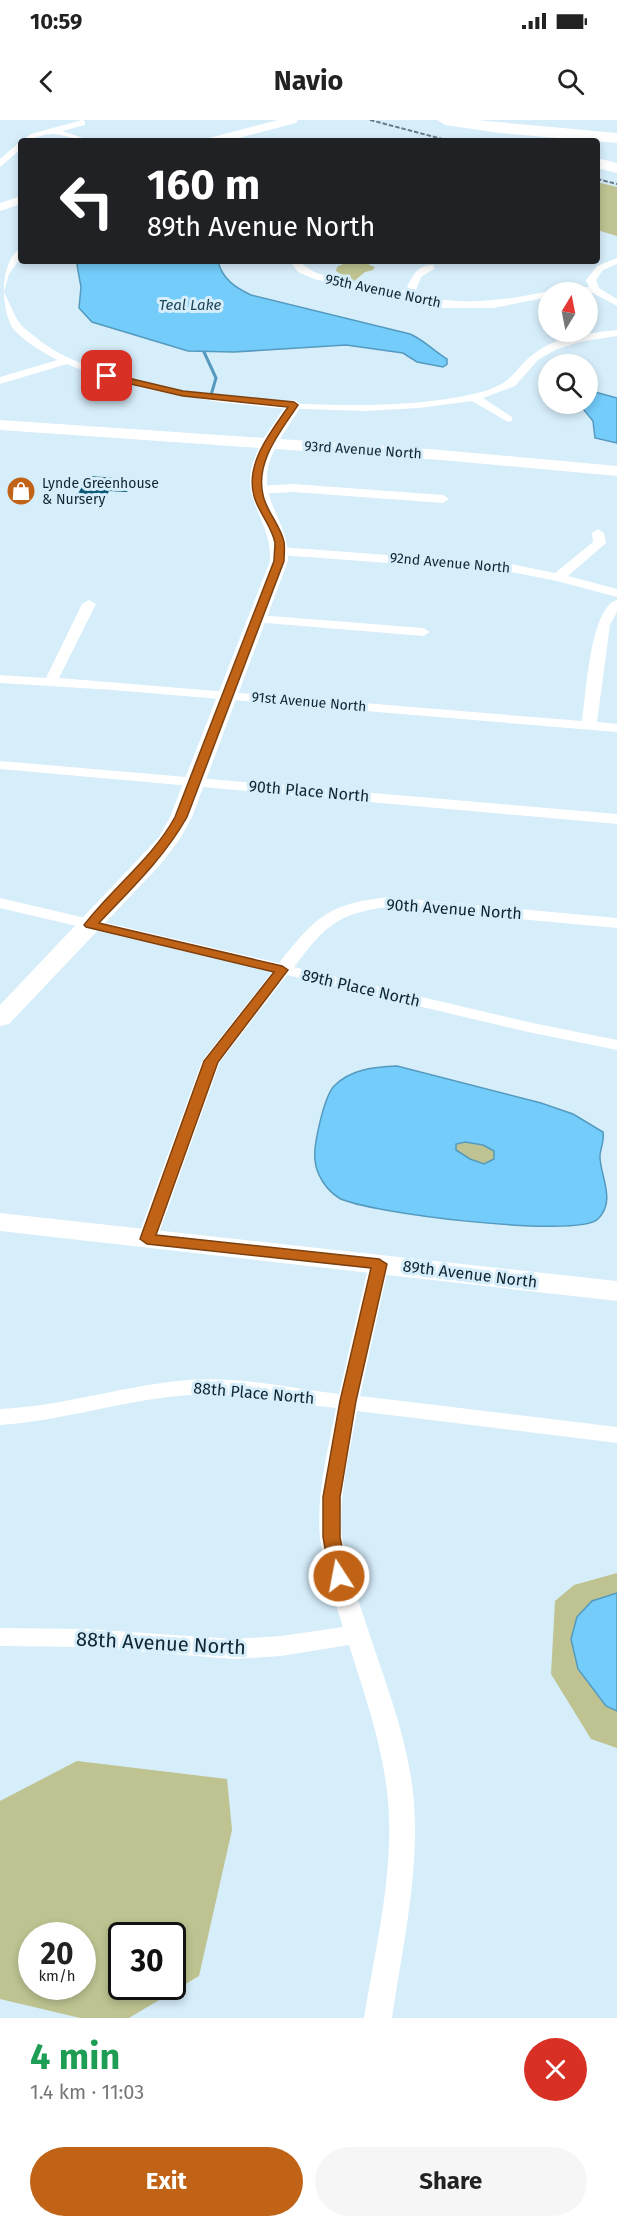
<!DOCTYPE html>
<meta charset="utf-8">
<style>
:root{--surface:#fff;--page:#f6f6f6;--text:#222;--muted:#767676;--accent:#c06316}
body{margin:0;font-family:"Fira Sans",sans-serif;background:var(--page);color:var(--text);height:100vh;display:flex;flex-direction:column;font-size:22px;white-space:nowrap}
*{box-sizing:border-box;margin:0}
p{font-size:20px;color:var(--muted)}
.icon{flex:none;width:33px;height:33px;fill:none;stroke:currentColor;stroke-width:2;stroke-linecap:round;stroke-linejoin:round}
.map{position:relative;height:1898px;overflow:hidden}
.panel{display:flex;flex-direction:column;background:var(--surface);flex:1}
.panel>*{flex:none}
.top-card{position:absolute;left:18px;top:18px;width:582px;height:126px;border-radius:6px;box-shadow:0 3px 9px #0003;background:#202124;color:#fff;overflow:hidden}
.needle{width:39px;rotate:10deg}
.fabs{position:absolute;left:538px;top:162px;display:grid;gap:12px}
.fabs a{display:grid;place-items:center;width:60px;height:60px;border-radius:50%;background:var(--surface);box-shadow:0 3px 9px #0003;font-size:30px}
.speed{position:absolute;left:18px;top:1802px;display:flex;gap:12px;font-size:30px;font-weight:700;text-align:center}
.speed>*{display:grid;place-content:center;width:78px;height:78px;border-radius:50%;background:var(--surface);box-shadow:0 3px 9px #0003;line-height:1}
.speed small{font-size:15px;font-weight:400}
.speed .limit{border:3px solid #111;border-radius:9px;background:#fff;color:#111}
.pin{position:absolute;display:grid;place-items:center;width:51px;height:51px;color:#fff;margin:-26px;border-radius:12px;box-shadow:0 3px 9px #0006}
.me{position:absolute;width:66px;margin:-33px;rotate:349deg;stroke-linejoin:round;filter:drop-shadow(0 0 4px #0008)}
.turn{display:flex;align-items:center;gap:21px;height:126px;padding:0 30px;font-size:27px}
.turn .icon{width:78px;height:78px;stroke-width:2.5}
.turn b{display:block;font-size:42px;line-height:51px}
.round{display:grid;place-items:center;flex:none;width:63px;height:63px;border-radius:32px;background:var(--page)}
.headline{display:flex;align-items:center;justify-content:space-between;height:102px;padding:0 30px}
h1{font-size:36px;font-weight:700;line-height:45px;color:#1e9e55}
.primary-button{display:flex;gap:12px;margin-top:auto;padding:12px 30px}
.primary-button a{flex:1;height:69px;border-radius:36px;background:var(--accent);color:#fff;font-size:24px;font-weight:700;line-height:69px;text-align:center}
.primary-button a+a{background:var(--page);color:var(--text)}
.status{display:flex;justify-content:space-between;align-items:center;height:42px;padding:0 30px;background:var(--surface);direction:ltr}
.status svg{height:16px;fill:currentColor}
header{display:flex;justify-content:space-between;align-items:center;height:78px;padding:0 30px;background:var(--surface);font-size:27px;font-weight:700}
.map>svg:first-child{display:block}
</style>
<div class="status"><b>10:59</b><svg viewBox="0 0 49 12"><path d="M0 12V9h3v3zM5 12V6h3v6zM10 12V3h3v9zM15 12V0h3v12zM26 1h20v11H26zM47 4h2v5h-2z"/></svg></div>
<header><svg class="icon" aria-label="back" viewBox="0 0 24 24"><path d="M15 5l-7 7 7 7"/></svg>Navio<svg class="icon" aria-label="search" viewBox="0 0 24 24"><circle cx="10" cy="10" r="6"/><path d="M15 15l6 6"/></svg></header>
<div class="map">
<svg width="617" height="1898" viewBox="0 0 617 1898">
<rect width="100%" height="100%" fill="#d6edfa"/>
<path fill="#bec391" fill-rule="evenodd" d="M597,62L617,67V116L597,110Z
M349,141H372L369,145L375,147L373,150L365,152L353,162L342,159V155L336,151L337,147Z
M465,1022L483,1025L494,1031V1039L484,1044L470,1039L456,1030V1024Z
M617,1453V1628L591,1619L551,1554L555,1481L574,1465Z
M77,1641L227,1659L232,1710L199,1856L129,1898H80L0,1879V1681ZM32,1815H82V1866H32ZM122,1815H172V1866H122Z"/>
<path fill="#73ccfa" stroke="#559abe" stroke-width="1.5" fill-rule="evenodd" d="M80,141H218C222,159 236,168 251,175L410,214C424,220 434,231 447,239V244L443,247L417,242L403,233L346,225L234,232L188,231L92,202L79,188L81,167L77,145Z
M595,272L617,278V323L595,318L593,301L580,285L588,284V276Z
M397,946L541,983L573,994L603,1012C605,1023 599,1030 600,1038C601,1058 616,1081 598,1099C578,1119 366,1093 339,1078C326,1070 316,1054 315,1040C313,1026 324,977 334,966C351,949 374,947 397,946ZM465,1022L483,1025L494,1031V1039L484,1044L470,1039L456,1030V1024Z
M617,1473V1591L606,1586L578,1549L571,1519L577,1497L592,1481Z"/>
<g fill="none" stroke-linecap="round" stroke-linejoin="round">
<path stroke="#559abe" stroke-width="3" d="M204,232L216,258L211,275"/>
</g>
<path fill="#0c597a" d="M88,356L134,359L127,372L109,371L107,375H100L98,378L76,377Z"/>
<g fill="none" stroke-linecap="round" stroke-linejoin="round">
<path fill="#fff" fill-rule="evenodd" d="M82,0L85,1V5L62,11L92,21C78,21 67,15 53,14C43,13 31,21 21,21L31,14Z
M21,21V29L0,47V39Z
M21,128V137L9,154L4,172C10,183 15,200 24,208C34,216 46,226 57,232C151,283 383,300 485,271C515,262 514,248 535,233C557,216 590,213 617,210V216L579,222L555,230L538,240L515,266L483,278L512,297V301L508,302L472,281L419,288L365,291L276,288L219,282L155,271L98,257L67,244L0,264V257L58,240C46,235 19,218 12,207C0,185 0,141 21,128Z
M617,138V144L603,150L596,160L599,168L617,179V186L593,173L558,172L563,169L589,167L586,160L597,146Z
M290,141H300C313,160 375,167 399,172L407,168C412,155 419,144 434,145V149L421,157L416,170L410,174C464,186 495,182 549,171L553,172H549V177L493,188H444L314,159L298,152Z
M293,364L443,375L449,379L443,383L293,372L257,374L251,370L257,366Z
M598,409L604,413L606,423L568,456L617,469V477L557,461L511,452L280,435L274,431L280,427L511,444L555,453L593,422L592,413Z
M89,480L96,484L59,558L582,601C586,576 590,487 617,480V492L610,505L597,602L617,604V612L113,570L0,563V555L46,558L82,484Z
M258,495L423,508L430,512L423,516L253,502L251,499L253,496Z
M0,641L617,694V704L0,649Z
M388,777L617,798V808L388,787C336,793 324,808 294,847L528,902L617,920V930L528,912L287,855L220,942L157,1119L154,1124L147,1126L140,1124L137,1119L202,941L272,852L0,788V778L279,843C316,797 327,784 388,777Z
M379,1137L386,1139L389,1144L360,1276L617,1307V1323L357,1291C350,1332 338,1376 342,1417C346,1444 355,1471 364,1497C382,1554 406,1611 413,1672C421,1747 403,1824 392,1898H364C376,1824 396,1746 387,1671C381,1620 364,1573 349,1525L281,1536L234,1539L86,1527L0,1526V1508L86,1509L234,1519L281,1516L343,1507C334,1478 323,1448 320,1417C316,1374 328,1330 336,1288C288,1283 238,1272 190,1275C126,1279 64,1301 0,1305V1289C64,1286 125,1265 189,1260C239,1256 290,1268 339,1274L369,1144L372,1139Z"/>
<path fill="#fff" fill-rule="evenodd" d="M278,0H298L296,3L227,21H207L209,18Z
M21,76V84L0,91V83Z
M294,280L302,285L280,319L441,330L617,346V356L441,340L275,329C250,377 290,396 288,441L192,697L180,719L160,745L9,904L0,906V885L159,717L170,697L270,441C272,395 233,378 259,328L0,310V300L264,318L288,282Z
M0,1093L617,1161V1181L0,1111Z"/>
<path fill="#fff" fill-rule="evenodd" d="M437,0H477L617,13V23L500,13L445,5Z
M597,38L617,43V53L597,48Z"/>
<path stroke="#637b87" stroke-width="2" stroke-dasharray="4.5 2" stroke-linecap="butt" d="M370,0L450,21
M597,59L617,64"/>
</g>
<path fill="#c06316" stroke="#7d400e" stroke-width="1.5" d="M107,253L183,271L294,282L298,285C281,311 255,341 263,375C266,391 281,406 284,422C285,428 284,435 284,441L187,697C164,738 131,769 99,803L282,846L288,850L218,942L156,1115L379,1139L387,1144L356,1281L340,1377V1417L347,1456L345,1461L339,1463L332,1461L330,1456L323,1417V1377L340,1281L371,1148L147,1124L140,1119L204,941L274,852L86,807L84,805C113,767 152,739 175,697L274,441C274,435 275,429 275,423C272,406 258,392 254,376C245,343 271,312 288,287L183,276L104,258V254Z"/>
<defs>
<g id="shop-disc" transform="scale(1.5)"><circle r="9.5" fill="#c06316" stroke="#d6edfa"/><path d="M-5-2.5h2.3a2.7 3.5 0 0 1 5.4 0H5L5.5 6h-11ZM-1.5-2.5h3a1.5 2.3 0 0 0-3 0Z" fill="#fff"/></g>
</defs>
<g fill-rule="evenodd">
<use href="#shop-disc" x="21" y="371"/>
</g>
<g text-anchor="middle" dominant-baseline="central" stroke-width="6" stroke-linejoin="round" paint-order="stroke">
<g font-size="14" fill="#0e2632" stroke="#d6edfa">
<text transform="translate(383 171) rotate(12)">95th Avenue North</text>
<text transform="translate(363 330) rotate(4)">93rd Avenue North</text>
<text transform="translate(450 443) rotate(5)">92nd Avenue North</text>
<text transform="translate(309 582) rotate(5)">91st Avenue North</text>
</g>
<g font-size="14" fill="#0e2632" stroke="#d6edfa" text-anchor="start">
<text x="42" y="363">Lynde Greenhouse<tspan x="42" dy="16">&amp; Nursery</tspan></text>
</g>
<g font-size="15" font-style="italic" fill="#1f4659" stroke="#d6edfa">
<text x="190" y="185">Teal Lake</text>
</g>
<g font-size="16" fill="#0e2632" stroke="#d6edfa">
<text transform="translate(309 671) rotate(5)">90th Place North</text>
<text transform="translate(454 789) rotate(4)">90th Avenue North</text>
<text transform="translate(361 868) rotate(13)">89th Place North</text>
<text transform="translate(470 1154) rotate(7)">89th Avenue North</text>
<text transform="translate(254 1273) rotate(5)">88th Place North</text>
</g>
<g font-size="20" fill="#0e2632" stroke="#d6edfa">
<text transform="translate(161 1523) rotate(3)">88th Avenue North</text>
</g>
</g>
</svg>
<div class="fabs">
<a><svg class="needle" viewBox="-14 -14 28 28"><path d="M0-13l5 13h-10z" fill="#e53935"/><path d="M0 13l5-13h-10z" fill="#767676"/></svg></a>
<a><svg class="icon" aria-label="search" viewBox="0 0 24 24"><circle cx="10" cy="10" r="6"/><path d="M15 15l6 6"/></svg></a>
</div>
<div class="speed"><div>20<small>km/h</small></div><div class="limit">30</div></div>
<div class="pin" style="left:107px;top:256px;background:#d93025"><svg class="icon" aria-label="arrive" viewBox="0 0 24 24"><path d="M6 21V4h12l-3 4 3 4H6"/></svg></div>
<svg class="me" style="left:339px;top:1456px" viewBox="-20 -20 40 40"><circle r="17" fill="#c06316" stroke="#fff" stroke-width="3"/><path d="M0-11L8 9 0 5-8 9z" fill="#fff"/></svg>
<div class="top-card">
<div class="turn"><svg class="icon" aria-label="left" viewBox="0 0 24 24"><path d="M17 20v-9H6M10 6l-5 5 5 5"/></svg><div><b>160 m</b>89th Avenue North</div></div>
</div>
</div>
<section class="panel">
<div class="headline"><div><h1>4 min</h1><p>1.4 km · 11:03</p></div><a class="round" style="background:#d93025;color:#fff"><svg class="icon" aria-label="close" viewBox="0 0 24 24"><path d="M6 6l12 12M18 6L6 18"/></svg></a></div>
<div class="primary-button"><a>Exit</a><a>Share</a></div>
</section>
